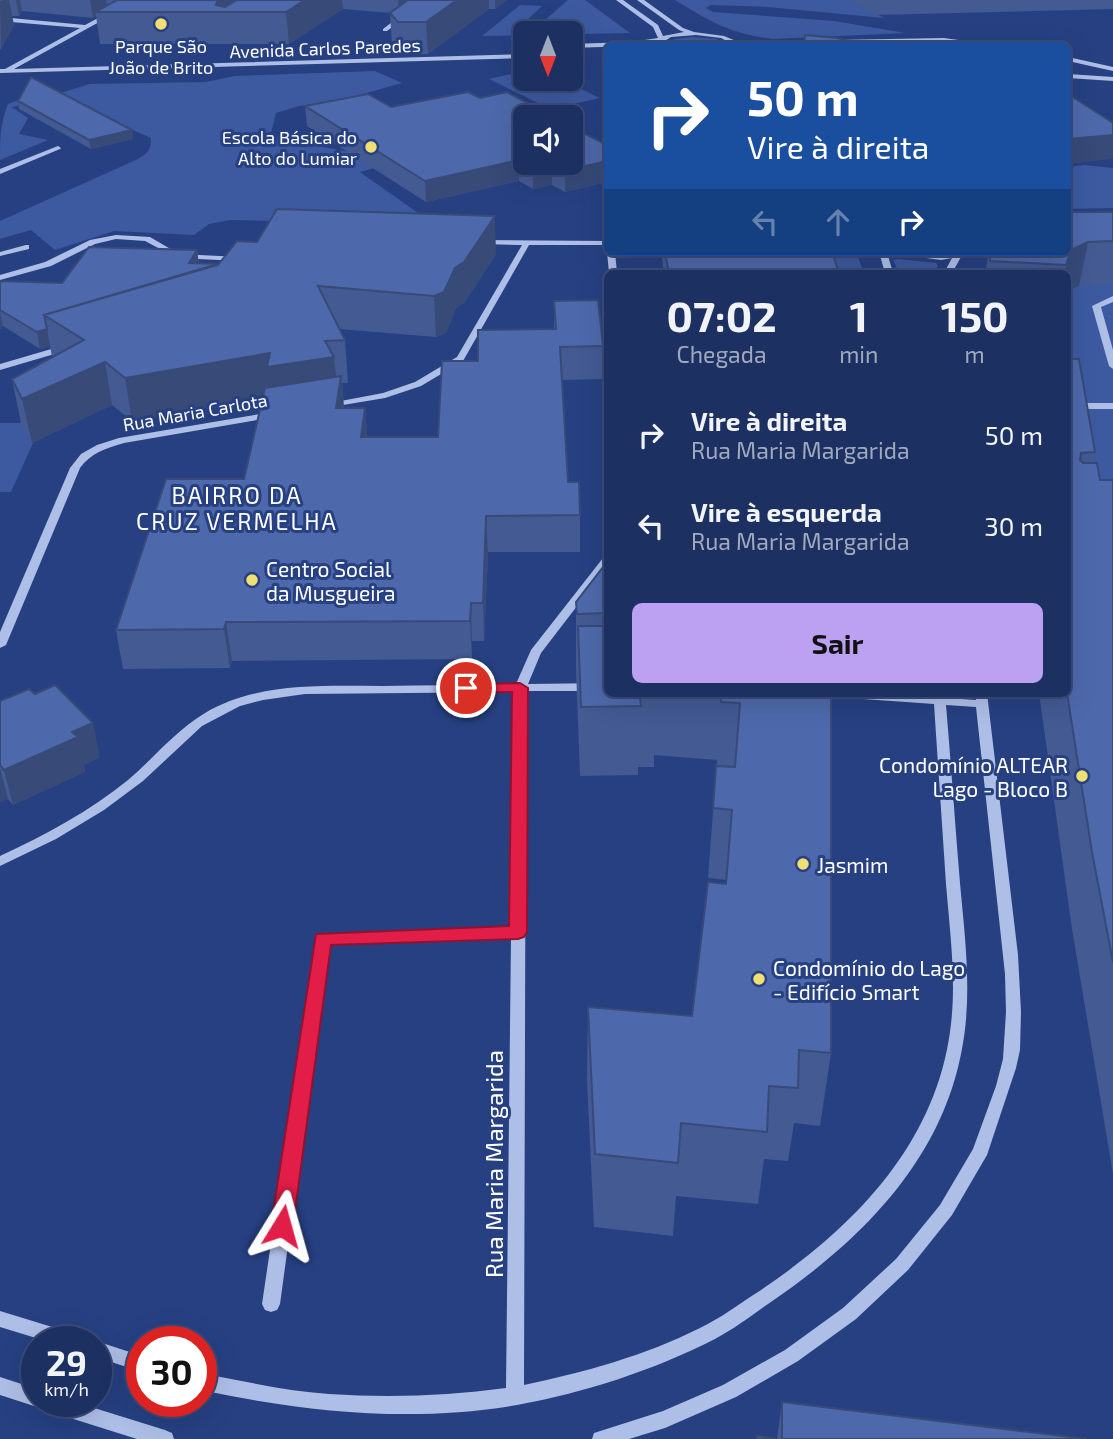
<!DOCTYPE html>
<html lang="pt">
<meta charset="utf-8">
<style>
:root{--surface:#1c3062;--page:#253868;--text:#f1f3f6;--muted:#a0a9be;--line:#3a4b77;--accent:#bca0f2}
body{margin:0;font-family:"Exo 2",sans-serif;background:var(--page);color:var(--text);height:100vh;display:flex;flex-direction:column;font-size:26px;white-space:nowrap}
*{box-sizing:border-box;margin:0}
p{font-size:23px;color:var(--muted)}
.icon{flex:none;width:38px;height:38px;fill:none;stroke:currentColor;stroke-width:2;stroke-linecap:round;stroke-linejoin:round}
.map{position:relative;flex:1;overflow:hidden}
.side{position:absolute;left:604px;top:270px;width:467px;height:427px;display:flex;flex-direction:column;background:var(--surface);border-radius:10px;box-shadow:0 7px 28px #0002,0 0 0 2px var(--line)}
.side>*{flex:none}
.top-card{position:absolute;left:604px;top:42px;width:467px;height:214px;border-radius:10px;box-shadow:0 7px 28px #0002,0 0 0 2px var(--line);background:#1a4fa0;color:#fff;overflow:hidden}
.needle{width:46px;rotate:180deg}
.tools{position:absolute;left:513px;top:21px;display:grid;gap:14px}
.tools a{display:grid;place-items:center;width:70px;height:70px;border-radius:10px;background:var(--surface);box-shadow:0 7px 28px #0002,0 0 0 2px var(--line);font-size:35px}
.speed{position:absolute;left:21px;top:1326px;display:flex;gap:14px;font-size:35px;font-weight:700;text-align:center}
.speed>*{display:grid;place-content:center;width:91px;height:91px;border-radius:50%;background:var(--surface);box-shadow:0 7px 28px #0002,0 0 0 2px var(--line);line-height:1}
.speed small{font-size:18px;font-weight:400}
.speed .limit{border:10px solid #d22;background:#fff;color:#111}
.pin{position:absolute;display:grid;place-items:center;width:60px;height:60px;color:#fff;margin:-30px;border:4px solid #fff;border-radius:50%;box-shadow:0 2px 7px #0007}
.me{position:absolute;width:77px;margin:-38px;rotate:8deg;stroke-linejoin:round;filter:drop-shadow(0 0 5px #0008)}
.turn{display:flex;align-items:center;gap:24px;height:147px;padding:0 28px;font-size:32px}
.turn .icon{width:91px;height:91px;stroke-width:2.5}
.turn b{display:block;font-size:49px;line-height:60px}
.lanes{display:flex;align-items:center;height:66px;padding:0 28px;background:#0003;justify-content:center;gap:35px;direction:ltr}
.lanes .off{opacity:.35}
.eta{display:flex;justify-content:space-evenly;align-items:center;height:119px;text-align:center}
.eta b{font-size:42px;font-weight:700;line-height:49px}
.cta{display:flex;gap:14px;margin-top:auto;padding:14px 28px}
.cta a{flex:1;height:80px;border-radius:10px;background:var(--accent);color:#111;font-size:28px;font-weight:700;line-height:80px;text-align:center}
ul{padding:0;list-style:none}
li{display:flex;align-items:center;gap:21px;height:91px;padding:0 28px}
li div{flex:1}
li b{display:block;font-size:26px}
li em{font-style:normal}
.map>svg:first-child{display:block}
</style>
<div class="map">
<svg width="1113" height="1439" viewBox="0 0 1113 1439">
<rect width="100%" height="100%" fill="#264082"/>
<path fill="#3d5aa1" d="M568,0H585L630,33L482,36L520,5L542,6L523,24L538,26Z
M675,0H851L884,18L768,7L711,5L706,8L713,12L834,21L905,33L773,39C731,34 711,22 675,0Z
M692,37L716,39L729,45H664L675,39Z
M375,71L402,83L338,101L299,106L276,113L270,137L355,153L378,167L360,172L418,213L413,224L230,220L209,224L194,235L114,231L55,250L31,230L0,239V221L138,159C148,153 151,150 151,138L76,105L44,98L12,107L28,118L19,134L48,140L0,160C0,140 0,123 8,104L37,93L64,92L90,84L206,82L235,76Z
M525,71V79H560L600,98L550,109L489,79Z
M1084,165L1113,168V208L1068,209V167Z
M823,252H856L864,273H830Z
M1113,253V501H1068V273H997Z
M898,259L936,263L938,266L932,273H899L893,260Z
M0,423H42L11,492H0Z"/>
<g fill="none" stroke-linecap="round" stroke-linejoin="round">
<path fill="#aebfe7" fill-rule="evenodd" d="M132,0H139L14,69L525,54V58L0,73V69H5L80,28L0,21V17L85,25Z
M421,0H428L387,31H383V29Z
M616,0H623L658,25L663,36L684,32L679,30L637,0H644L683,28L694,32L724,36L741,43L818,41L821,43L818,45L736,46L721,38L696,35L671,37L657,46H650L654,42L633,46L570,48V44L631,42L658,38L653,27Z
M944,38L1003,46L944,42L836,44L833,42L836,40Z
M1068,57L1113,67V71L1068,61Z
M1068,74L1113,77V81L1068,78Z
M58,146L61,148L60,149L0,174V169Z
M116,235L150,237L179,254L240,257L244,259L240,261L177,258L145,241L116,239L95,244L51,266L0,280V275L45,262L90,240Z
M479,240L607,241V245H529L463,361L421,386L385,398L325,408V404L383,393L415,382L457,357L522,245L482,244L478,242Z
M26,245H29V249L0,256V252Z
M607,252H615L617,273H609Z
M879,252H887L893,273H885Z
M892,252C908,252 922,254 938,255C951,256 965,252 978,252L961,257L952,273H944L952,258L941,260L896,254Z
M1113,296V302L1101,307L1113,350V369L1109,366L1092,306Z
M65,345L68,346V350L0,370V364Z
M1068,403H1113V409H1068Z
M272,412L275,413V417L124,443C106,448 91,453 80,468L6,645L0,648V632L70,468L81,454L97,445L119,438Z
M607,557V567L541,653L528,684L607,683V691H526L524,1385C585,1372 644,1356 700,1328C721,1318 739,1304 758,1292C851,1230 934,1147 950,1032C957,983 950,933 946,884C942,824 938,764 934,704L835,697L829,693H884L933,697V693H945V698L976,700L975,693H987L1018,955L1021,1012L1020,1050L1016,1068L987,1155L952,1215L908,1270L856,1319L798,1361L736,1397L665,1428L629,1439H592L594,1433L663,1411L723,1385L785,1350L843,1308L896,1259L940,1205L973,1149L996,1086L1003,1059L1006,1012L1005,974L976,707L946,705C951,764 955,823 960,883C965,939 973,997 961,1054C939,1164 858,1243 768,1304C751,1316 734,1329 715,1339C654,1370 584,1393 517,1405C412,1423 305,1412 201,1390V1373C243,1381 286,1391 329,1394C388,1398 447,1396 506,1388L511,937L329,944L280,1304L277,1310L271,1312L265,1310L262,1304L316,939L318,935L323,934L511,927L514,692L305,694L263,700L240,706L202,726L143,781L104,810L56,839L0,866V856C45,835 90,811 128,780C154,758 175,731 205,713C257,682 323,686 382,686C427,685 471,685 516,684L531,650L603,558Z
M0,1311L75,1334L81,1336L84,1342H49L0,1327Z
M96,1341L142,1356V1372L96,1357V1342H92Z
M0,1377L37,1389V1402H75L165,1430L172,1433L174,1439H137L48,1411L41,1408L40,1405L37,1407L0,1395Z"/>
</g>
<path fill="#435a93" d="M0,0H507L495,9H489L428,54L400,55L392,45L390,13L343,9L289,44H100L96,16L93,18L22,11L19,16H12L14,25L0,50Z
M851,0H1113V9L874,15Z
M480,98L607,145V182L565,192L552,185L533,189L519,181L426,202L307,126L305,106L391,107Z
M18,101L132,130L133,139L91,149L19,109Z
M1113,212V284L1079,286L1068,291V273H985L989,252H1068Z
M197,250L199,264H218L496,254L465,302L456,308L446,333L436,337L339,329L345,340L348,383H342L344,408H365L367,437H438L478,361L554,329V301L603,346V379L562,380L568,482L580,515V552H488L484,641H472V659L232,661L230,668L123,669L116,630L244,479L262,398L132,421L112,405L32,443L21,423L12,379L52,357L50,346L40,349L3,326L0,330V281L62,283Z
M661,252H832L839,273H664Z
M1068,359L1095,452L1093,463L1100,480H1113V1174L1072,929L1039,693H1068Z
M607,562V693H831V1053L820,1126L794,1123L788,1161L764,1159L758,1204L676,1196L673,1236L594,1227L587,1080L588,1007L692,1016L726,880L708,878L717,760L654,755V767H638V775L580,776L576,669V602Z
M0,701L100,757L84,765L85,772L13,805L8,799L0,802Z
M782,1402L1087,1439H777Z"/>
<path fill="#374a78" d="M4,0H9L14,25L1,50L0,1Z
M16,0H20L22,11L19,16Z
M90,0H106L108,10L95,12L96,16L93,18Z
M220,0H273L255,12L216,5L217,2Z
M305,0H342L343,9L289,44L286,12Z
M398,0H412L399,14Z
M457,0H489V9L428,54L426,22Z
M495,0H507L495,9Z
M132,130L133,139L91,149L89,140Z
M1113,135V159L1068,164V139Z
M519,160V181L426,202L425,181Z
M607,161V182L565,192V171Z
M552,164V185L533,189V168Z
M495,216L496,254L465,302L456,308L446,333L436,337L434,296Z
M1088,242L1079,286L1068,291V273H1064L1071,250Z
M197,250L199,266L189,263Z
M0,312L3,326L0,330Z
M47,329L50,346L40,349L37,332Z
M270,353L334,357L338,396L341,376L344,410L270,397L132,421L125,378Z
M105,362L112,405L32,443L22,399Z
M365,408L368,443L361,437Z
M486,516L488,552L484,641L483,603Z
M471,603L472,641V659L470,621Z
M226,622L232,661L230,668L224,629Z
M93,723L100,757L84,765L85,772L13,805L4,770L72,732Z
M0,768L8,799L0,802Z"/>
<path fill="#4e69ab" stroke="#374a78" stroke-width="2" d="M117,0H220L217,2L216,5L225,7L237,0H305L286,12H95Z
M408,0H457L426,22H398L390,13Z
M805,35L838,38L863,46H804Z
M31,77L132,130L89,140L18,101Z
M468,92L480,98L507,92L554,117H525V163H570V126L607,145V161L565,171L552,164L533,168L519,160L425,181L305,106L368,94L391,107Z
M1068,94L1113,123V135L1068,139Z
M277,209L495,216L464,262L455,268L444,292L434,296L318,286L345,340L325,341L334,357L267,367L270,353L125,378L105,362L22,399L12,379L84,340L44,315L218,265L237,241L257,242Z
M1068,212H1113V241L1088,242L1071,250L1066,265L990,261V252H1068Z
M89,247L197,250L189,263L218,264L44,315L47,329L37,332L0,310V281L62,283Z
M665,252H832L839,273H669Z
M598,300L603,346L560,347L568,482H579L580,515L486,516L483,603H471L470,621L226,622L224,629L116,630L166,479H244L265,388L341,376L336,408H365L361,437H438L442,361H478V330L556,329L554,301Z
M1068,359H1079L1095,452L1081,453L1080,460L1083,463H1097L1100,480H1113V962L1092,852L1067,693H1068Z
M607,562V613L577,614L576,602Z
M578,626H607V693H656L657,698H640L641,706L581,707Z
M55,685L93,723L72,732L78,737L4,770L0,765V701L29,689L35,694Z
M722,693H831V1053L799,1050L798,1088L769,1086L767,1132L681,1123L678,1163L595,1154L588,1007L692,1016L708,882L726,884L732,810L713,808L716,766L735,767L740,703L721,702Z
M782,1402L1087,1439H782Z
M757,1436L776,1439H757Z"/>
<path fill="#e11d48" stroke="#92132f" stroke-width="2" d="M520,683L528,688L527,932L524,937L518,939L331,945L293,1226L290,1232L282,1235L274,1232L271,1226L316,934L509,926L512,692L466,693L458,688L466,684Z"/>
<g fill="#f0df73" stroke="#264082" stroke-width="2.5">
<circle cx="161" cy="24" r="7"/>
<circle cx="371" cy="147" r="7"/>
<circle cx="252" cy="580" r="7"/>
<circle cx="1082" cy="776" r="7"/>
<circle cx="803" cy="864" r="7"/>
<circle cx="759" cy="979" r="7"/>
</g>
<g text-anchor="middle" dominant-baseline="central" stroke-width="6" stroke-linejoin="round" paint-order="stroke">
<g font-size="18" fill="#fff" stroke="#264082">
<text x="161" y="46">Parque São<tspan x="161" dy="21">João de Brito</tspan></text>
<text x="357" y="137" text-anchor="end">Escola Básica do<tspan x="357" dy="21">Alto do Lumiar</tspan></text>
</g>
<g font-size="18" fill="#fff" stroke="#264082">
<text transform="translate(325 48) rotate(-2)">Avenida Carlos Paredes</text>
<text transform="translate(195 412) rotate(-10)">Rua Maria Carlota</text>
</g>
<g font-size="21" fill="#fff" stroke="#264082" text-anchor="start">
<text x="266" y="568">Centro Social<tspan x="266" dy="24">da Musgueira</tspan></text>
<text x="1068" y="764" text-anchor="end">Condomínio ALTEAR<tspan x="1068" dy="24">Lago - Bloco B</tspan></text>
<text x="817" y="864">Jasmim</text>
<text x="773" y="967">Condomínio do Lago<tspan x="773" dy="24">- Edifício Smart</tspan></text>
</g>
<g font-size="23" letter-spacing="2" fill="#fff" stroke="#264082">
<text x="237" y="495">BAIRRO DA<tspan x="237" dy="26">CRUZ VERMELHA</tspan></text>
</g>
<g font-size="24" fill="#fff" stroke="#264082">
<text transform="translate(493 1164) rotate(-90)">Rua Maria Margarida</text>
</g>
</g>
</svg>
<div class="tools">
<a><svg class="needle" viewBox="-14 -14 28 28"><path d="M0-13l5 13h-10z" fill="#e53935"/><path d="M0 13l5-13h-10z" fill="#a0a9be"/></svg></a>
<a><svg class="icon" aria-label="sound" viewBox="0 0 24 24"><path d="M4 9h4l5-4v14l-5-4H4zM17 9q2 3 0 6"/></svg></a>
</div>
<div class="speed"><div>29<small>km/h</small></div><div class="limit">30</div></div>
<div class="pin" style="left:466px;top:688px;background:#d93025"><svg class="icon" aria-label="arrive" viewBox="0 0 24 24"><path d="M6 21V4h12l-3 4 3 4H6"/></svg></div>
<svg class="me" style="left:282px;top:1226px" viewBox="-20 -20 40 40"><path d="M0-17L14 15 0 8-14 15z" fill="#e11d48" stroke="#fff" stroke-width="4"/></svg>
<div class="top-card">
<div class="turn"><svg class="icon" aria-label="right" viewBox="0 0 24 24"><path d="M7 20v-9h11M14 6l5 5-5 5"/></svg><div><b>50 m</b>Vire à direita</div></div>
<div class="lanes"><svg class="icon off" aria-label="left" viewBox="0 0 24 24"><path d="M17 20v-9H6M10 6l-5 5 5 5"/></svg><svg class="icon off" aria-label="ahead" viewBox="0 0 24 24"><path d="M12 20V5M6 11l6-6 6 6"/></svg><svg class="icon" aria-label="right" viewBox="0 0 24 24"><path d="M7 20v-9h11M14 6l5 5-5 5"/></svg></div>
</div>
<section class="side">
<div class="eta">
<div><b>07:02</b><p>Chegada</p></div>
<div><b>1</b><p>min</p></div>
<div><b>150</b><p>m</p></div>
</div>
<ul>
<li><svg class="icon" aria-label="right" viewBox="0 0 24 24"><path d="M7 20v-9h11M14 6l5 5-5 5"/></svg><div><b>Vire à direita</b><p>Rua Maria Margarida</p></div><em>50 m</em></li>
<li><svg class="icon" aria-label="left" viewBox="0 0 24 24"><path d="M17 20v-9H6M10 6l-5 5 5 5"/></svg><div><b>Vire à esquerda</b><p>Rua Maria Margarida</p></div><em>30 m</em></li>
</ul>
<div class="cta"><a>Sair</a></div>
</section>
</div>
